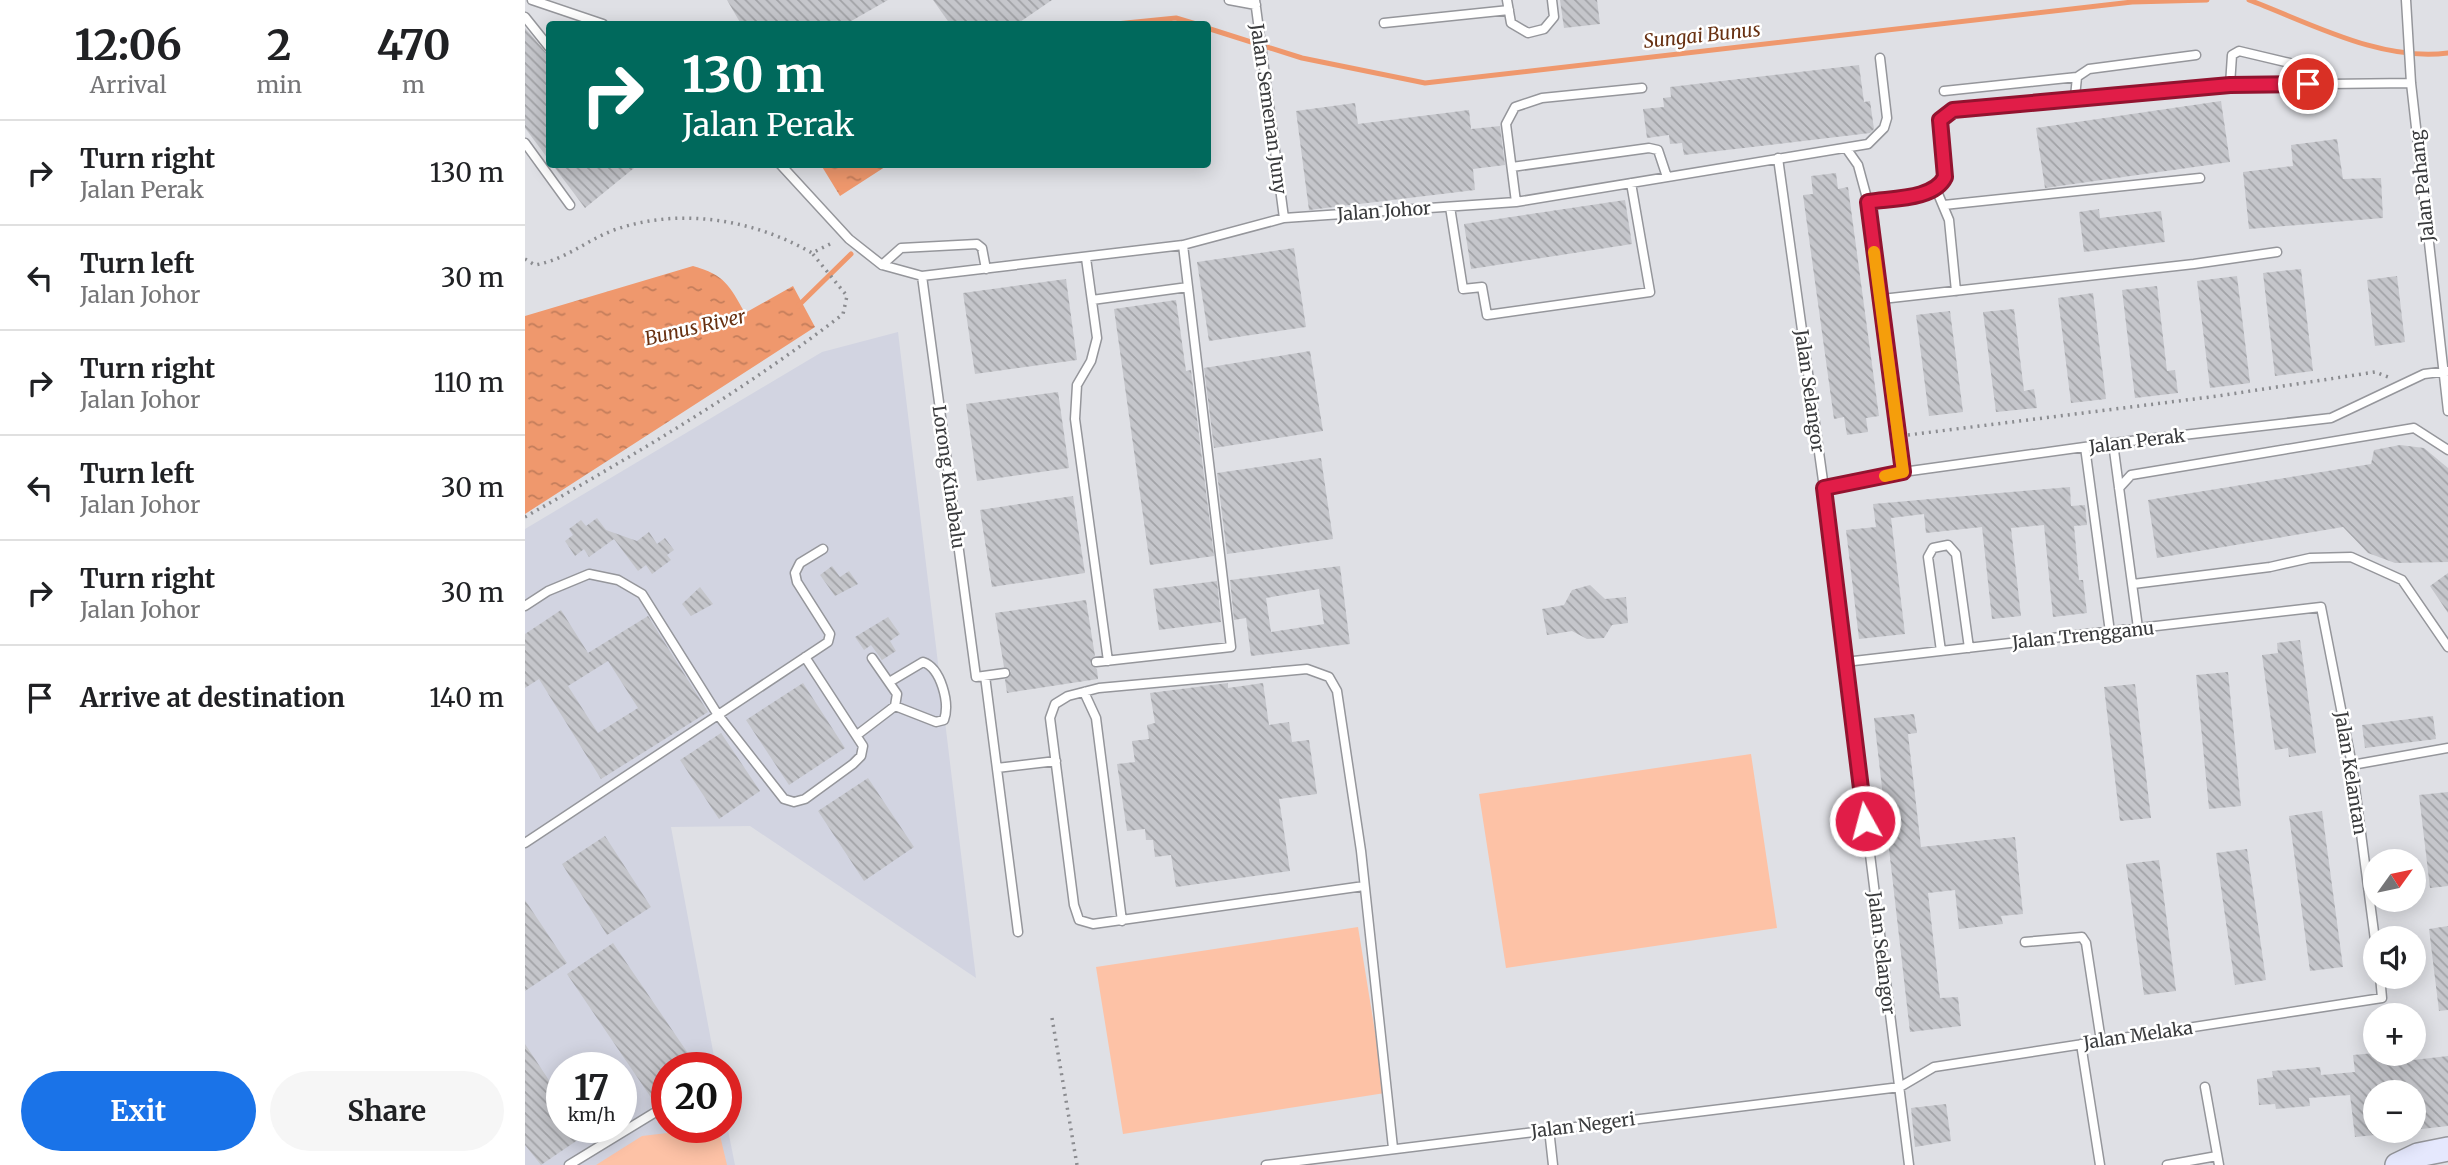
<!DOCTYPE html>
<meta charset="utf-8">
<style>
:root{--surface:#fff;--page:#f6f6f6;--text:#202124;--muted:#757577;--line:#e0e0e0;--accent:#1a73e8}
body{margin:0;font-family:Merriweather,serif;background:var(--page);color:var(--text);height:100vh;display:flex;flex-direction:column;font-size:26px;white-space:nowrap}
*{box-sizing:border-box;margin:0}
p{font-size:23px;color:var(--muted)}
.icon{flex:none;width:38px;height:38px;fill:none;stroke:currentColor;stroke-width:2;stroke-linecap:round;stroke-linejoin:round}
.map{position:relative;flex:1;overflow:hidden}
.side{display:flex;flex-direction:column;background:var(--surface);width:525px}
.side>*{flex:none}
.guide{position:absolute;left:21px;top:21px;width:665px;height:147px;border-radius:7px;box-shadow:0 4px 18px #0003;background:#00695c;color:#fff;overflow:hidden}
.needle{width:46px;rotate:57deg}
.tools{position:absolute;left:1838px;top:849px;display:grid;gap:14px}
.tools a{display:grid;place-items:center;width:63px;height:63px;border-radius:50%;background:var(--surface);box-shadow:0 4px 18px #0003;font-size:35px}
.speed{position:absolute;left:21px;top:1052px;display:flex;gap:14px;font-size:35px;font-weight:700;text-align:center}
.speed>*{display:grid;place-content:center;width:91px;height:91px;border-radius:50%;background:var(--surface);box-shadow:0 4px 18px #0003;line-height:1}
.speed small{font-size:18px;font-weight:400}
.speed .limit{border:10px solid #d22;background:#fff;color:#111}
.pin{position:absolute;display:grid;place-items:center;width:60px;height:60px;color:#fff;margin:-30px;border:4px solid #fff;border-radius:50%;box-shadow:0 2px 7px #0007}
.me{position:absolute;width:77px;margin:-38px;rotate:353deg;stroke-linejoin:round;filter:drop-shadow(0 0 5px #0008)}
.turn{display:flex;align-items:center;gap:24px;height:147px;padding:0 21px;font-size:32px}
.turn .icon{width:91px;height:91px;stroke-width:2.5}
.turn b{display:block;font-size:49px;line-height:60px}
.eta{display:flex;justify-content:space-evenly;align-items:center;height:119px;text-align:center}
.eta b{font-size:42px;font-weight:700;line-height:49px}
.button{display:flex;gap:14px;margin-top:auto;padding:14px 21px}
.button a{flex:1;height:80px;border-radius:42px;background:var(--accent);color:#fff;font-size:28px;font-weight:700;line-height:80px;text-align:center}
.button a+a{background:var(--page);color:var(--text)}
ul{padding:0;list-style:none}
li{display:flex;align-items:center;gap:21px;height:105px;padding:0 21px;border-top:2px solid var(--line)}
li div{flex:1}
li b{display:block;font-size:26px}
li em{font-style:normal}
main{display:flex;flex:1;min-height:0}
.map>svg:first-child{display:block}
</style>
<main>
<section class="side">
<div class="eta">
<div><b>12:06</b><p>Arrival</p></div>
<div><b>2</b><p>min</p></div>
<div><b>470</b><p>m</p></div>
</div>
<ul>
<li><svg class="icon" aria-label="right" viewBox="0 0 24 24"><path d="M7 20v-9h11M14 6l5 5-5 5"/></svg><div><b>Turn right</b><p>Jalan Perak</p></div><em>130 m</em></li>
<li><svg class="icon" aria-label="left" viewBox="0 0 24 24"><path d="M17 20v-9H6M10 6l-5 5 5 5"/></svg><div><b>Turn left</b><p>Jalan Johor</p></div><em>30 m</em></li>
<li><svg class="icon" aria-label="right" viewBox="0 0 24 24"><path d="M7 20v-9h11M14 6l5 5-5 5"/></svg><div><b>Turn right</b><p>Jalan Johor</p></div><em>110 m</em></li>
<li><svg class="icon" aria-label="left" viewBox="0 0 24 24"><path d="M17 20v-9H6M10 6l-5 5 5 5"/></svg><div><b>Turn left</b><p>Jalan Johor</p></div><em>30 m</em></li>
<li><svg class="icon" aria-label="right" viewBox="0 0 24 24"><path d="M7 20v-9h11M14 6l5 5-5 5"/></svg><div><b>Turn right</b><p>Jalan Johor</p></div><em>30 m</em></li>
<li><svg class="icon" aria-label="arrive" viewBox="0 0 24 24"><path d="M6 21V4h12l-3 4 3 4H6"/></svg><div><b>Arrive at destination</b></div><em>140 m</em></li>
</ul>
<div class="button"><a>Exit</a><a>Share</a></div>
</section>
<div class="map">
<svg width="1923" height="1165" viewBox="0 0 1923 1165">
<defs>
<pattern id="water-ripples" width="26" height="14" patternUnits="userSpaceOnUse" patternTransform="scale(1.75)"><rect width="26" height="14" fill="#ef986d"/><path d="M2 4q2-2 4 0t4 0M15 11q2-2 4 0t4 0" fill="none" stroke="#c37d5b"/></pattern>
<pattern id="building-back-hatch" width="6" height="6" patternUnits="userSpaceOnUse" patternTransform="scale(1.75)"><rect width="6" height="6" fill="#c5c6cb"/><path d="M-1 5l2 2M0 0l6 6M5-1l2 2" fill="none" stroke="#a1a2a6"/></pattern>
</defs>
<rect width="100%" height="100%" fill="#dfe0e5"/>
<path fill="#d2d4e1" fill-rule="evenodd" d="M373,332L451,978L225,826L146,827L191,1067L142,1068V1127H201V1120L210,1165H0V529L297,352ZM37,1068H96V1127H37Z"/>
<path fill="#fdc2a6" d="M1226,754L1252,928L981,968L954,794Z
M833,927L860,1093L598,1134L571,967Z
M193,1127L202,1165H71L117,1136Z"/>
<path fill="url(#water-ripples)" d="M363,165L315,196L296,165L363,164Z
M168,266C200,275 204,285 220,313L268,286L290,327L0,514V316Z"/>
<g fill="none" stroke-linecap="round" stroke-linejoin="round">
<path stroke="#ef986d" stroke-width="5" d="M1724,0C1785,23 1856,62 1923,53
M591,24L651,18L671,24
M682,28L777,58L900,83L1607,2L1682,0
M273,306L326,254"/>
</g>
<path fill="url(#building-back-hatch)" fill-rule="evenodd" d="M202,0H363L321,24H216Z
M408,0H527L492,24H425Z
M1035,0H1072L1075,24L1039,28Z
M0,28L24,56V160L0,128Z
M1334,65L1339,102L1345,101L1349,129L1345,133L1159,155L1157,143L1145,144L1144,135L1122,138L1118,109L1139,107L1138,98L1146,97L1145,87Z
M1696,101L1705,162L1520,188L1511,128Z
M830,103L833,124L944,110L946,129L975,126L980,165L948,169L950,190L784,210L771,111Z
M1812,139L1818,179L1856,178L1858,218L1724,229L1718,172L1768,166L1766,145Z
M27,164H114L60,208Z
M1311,173L1313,189L1323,187L1354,416L1341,418L1343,432L1322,435L1319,417L1309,419L1278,195L1288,194L1286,176Z
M1100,200L1107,244L946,269L939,224Z
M1574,209L1575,218L1636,211L1640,242L1559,252L1554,212Z
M769,248L781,327L684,341L672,262Z
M1776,269L1788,371L1750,376L1738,273Z
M1712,276L1725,383L1685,388L1672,281Z
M1872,276L1880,342L1850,346L1842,280Z
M541,279L552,360L450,374L438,293Z
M1632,286L1642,371L1650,370L1653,393L1610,398L1597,290Z
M1568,293L1581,399L1546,403L1533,298Z
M651,300L661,371L666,370L689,556L625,565L589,309Z
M1489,309L1499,391L1509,389L1512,408L1471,412L1458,312Z
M1425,311L1438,412L1404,416L1391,315Z
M785,351L798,431L689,448L679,368Z
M533,392L544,468L452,481L441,404Z
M1875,445L1899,448L1923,468V562L1870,563L1843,553L1818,527L1632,558L1623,500L1846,464L1849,450Z
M796,458L808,539L702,554L692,473Z
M1545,487L1546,506L1560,505L1562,525L1549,526L1554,580H1558L1562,613L1528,617L1519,525L1486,528L1496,616L1467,619L1457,527L1401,533L1399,514L1366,518L1380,634L1334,639L1321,530L1351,527L1348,504Z
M548,496L560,573L467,587L455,510Z
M72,518L81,530L112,541L124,532L132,544L140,538L149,550L142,555L146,560L127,574L121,565L113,571L89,539L64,557L59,549L50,556L40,541L48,535L44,529L56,520L61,526Z
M307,566L315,577L324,571L333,584L310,596L295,575Z
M815,566L825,644L726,656L721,618L709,620L705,580ZM794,589L799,624L746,632L741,598Z
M1923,573V613L1905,586Z
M692,581L696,622L634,630L628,589Z
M1065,585L1080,599L1101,597L1103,623L1087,625L1079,638L1062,639L1047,631L1022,635L1017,609L1039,605L1047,590Z
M175,587L188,604L166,616L157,604Z
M561,600L570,656L565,663L572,669L573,679L482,693L480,680L486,671L479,667L470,613Z
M36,610L63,653L123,616L183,712L76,779L14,679L0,688V634ZM83,661L113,708L73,733L43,686Z
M363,617L375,634L365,641L371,651L357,660L346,645L339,650L330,637Z
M1775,640L1791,753L1764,757L1763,748L1750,750L1737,655L1753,653L1752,643Z
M1703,672L1716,806L1684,809L1671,675Z
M278,683L320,748L264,785L221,720Z
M703,683V688L738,683L744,725L764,722L767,742L784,740L792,794L754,799L765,871L651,887L646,855L630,857L628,840H621L620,829L602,831L592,764L610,762L607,741L624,739L622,725L630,723L625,693Z
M1610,684L1626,818L1595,821L1579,687Z
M1389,714L1392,733L1383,734L1396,847L1490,837L1498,914L1476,916L1478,924L1434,929L1430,890L1403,893L1415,998L1433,997L1436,1026L1385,1032L1349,718Z
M1908,716L1911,739L1840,748L1837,725Z
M196,733L235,791L194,819L155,760Z
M343,778L389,847L339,881L293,811Z
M1923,792V886L1905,888L1894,795Z
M1797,811L1818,967L1785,971L1764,816Z
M80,836L126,907L82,935L37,864Z
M1722,849L1741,980L1710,985L1691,853Z
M1634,860L1651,991L1619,995L1601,864Z
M0,900L42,963L0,991Z
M1923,926V1010L1914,1011L1904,929Z
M88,943L173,1068H142V1121L42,974Z
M0,1044L37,1100V1127H55L60,1135L16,1165L0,1145Z
M1850,1053L1861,1054L1862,1063L1923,1056V1126L1888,1130V1092H1850V1135L1830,1137L1825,1095L1784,1098L1785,1106L1751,1109L1750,1104L1734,1105L1732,1079L1748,1077L1747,1071L1795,1067L1796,1075L1830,1072L1828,1055Z
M1421,1104L1426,1141L1390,1147L1386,1108Z"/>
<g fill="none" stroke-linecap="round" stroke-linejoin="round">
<g stroke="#95969b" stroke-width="11">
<path id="service" d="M7,0L78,24
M704,0L731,5
M730,0L759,218
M982,0L986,23L1003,33L1019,29L1029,17L1027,0
M1881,0L1886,83L1923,411
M0,17L24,47
M859,23L984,10
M1705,85L1707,55L1714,51L1765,63
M1419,91L1552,77
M1550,97L1552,77L1564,69L1671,55
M0,143L45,205
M1321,148L1333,165L1343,202L1378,472
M1253,158L1299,488L1384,1165
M255,164L324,239L357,265L397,276L658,245L759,218L991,202L1343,144L1359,128L1362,118L1355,58
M987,167L1124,148L1133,150L1142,177
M1411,189L1424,220L1431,291
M991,202L981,124L990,107L1017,98L1117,88
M1343,202L1399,193L1416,185L1420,176L1415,120L1428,110L1705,85L1886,83
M1419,205L1675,178
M925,207L938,289L957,287L962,315L1125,292L1106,183
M561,258L572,338L566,361L552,385L550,419L583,661
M357,265L376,248L452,244L457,248L461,269
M397,276L451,677L480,673
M1357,299L1669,264L1752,252
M567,300L663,287
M1588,443L1613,628
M1560,447L1585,632
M1299,488L1378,472L1588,443L1806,418L1899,374L1923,371
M1594,488L1606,475L1889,428L1923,450
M1608,584L1745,567L1785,558L1826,557L1877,580L1923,647
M0,606L23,591L64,574L93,580L117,594L193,715L303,642L305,634L272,582L270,573L275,563L298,549
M1416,651L1403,557L1408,548L1423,545L1431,554L1444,648
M571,662L706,647L658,245
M1320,662L1796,607L1827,765L1850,940
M460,676L493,932
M366,681L398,662C416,668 425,703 419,720L411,722L370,706
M559,692L571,718L597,921
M332,735L370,706L372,694L347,658
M1827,765L1923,748
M472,768L531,761
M0,843L193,715L259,799L269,802L280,799L328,764L336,756L338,746L280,657
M839,886L568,924L554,920L549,905L525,718L530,704L543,696L574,688L782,669L804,677L812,691L836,851L868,1148
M1500,942L1557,937L1561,943L1576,1041
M1556,1044L1575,1165
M1680,1087L1694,1165
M1024,1129L1028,1165
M44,1165L129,1113
M741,1165L1375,1087L1409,1067L1857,998L1855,976
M1642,1165L1692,1156"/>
</g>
<g stroke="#95969b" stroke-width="26">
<path id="secondary" d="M1872,1165L1893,1155L1923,1149"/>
</g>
<path stroke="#8b8c90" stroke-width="3.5" stroke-dasharray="2 5" stroke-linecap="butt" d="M0,259L10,265C42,259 60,241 89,230C154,207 228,219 287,253L309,242
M1383,435L1693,396L1850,372L1863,377
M0,517C109,455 219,391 318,314L322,296L287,253
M527,1018L552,1165"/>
<use href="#service" stroke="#fff" stroke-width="8"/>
<use href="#secondary" stroke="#e5e8fd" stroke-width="23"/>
</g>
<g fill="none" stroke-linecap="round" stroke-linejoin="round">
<g stroke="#92132f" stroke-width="18">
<path id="route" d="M1340,821L1299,488L1378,472L1343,202C1366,198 1409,200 1420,177L1415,120L1428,110L1705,85L1783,84"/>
</g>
<use href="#route" stroke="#e11d48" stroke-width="12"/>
<path stroke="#f59e0b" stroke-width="12" d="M1349,252L1378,472L1360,476"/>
</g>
<g text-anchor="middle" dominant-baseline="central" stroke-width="5" stroke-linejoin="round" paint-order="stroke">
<g font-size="18" fill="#3a3b3d" stroke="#fff">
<text transform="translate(744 109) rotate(82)">Jalan Semenan Juny</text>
<text transform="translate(1897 186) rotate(-96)">Jalan Pahang</text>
<text transform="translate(859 211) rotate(-4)">Jalan Johor</text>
<text transform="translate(1285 391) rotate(82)">Jalan Selangor</text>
<text transform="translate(1612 441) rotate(-7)">Jalan Perak</text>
<text transform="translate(424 477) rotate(82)">Lorong Kinabalu</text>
<text transform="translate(1558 635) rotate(-6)">Jalan Trengganu</text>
<text transform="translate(1826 773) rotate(81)">Jalan Kelantan</text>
<text transform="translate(1357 953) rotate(83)">Jalan Selangor</text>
<text transform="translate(1613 1035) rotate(-8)">Jalan Melaka</text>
<text transform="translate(1058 1125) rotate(-7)">Jalan Negeri</text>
</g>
<g font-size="19" font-style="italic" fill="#673011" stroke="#fff">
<text transform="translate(1177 35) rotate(-6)">Sungai Bunus</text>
<text transform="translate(170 327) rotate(-13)">Bunus River</text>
</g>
</g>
</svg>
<div class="tools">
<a><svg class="needle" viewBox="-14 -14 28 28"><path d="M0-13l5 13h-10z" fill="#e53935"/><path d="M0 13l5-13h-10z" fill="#757577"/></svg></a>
<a><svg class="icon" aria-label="sound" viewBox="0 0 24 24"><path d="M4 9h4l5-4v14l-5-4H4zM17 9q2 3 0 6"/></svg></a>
<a>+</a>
<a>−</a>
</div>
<div class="speed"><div>17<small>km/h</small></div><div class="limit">20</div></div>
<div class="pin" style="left:1783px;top:84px;background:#d93025"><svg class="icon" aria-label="arrive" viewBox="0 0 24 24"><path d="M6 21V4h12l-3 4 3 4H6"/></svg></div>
<svg class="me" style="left:1340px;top:821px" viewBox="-20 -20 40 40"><circle r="17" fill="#e11d48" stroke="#fff" stroke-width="3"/><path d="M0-11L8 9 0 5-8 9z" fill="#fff"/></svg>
<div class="guide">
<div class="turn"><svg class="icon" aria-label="right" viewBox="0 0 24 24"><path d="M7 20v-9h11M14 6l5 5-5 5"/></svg><div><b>130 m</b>Jalan Perak</div></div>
</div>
</div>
</main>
